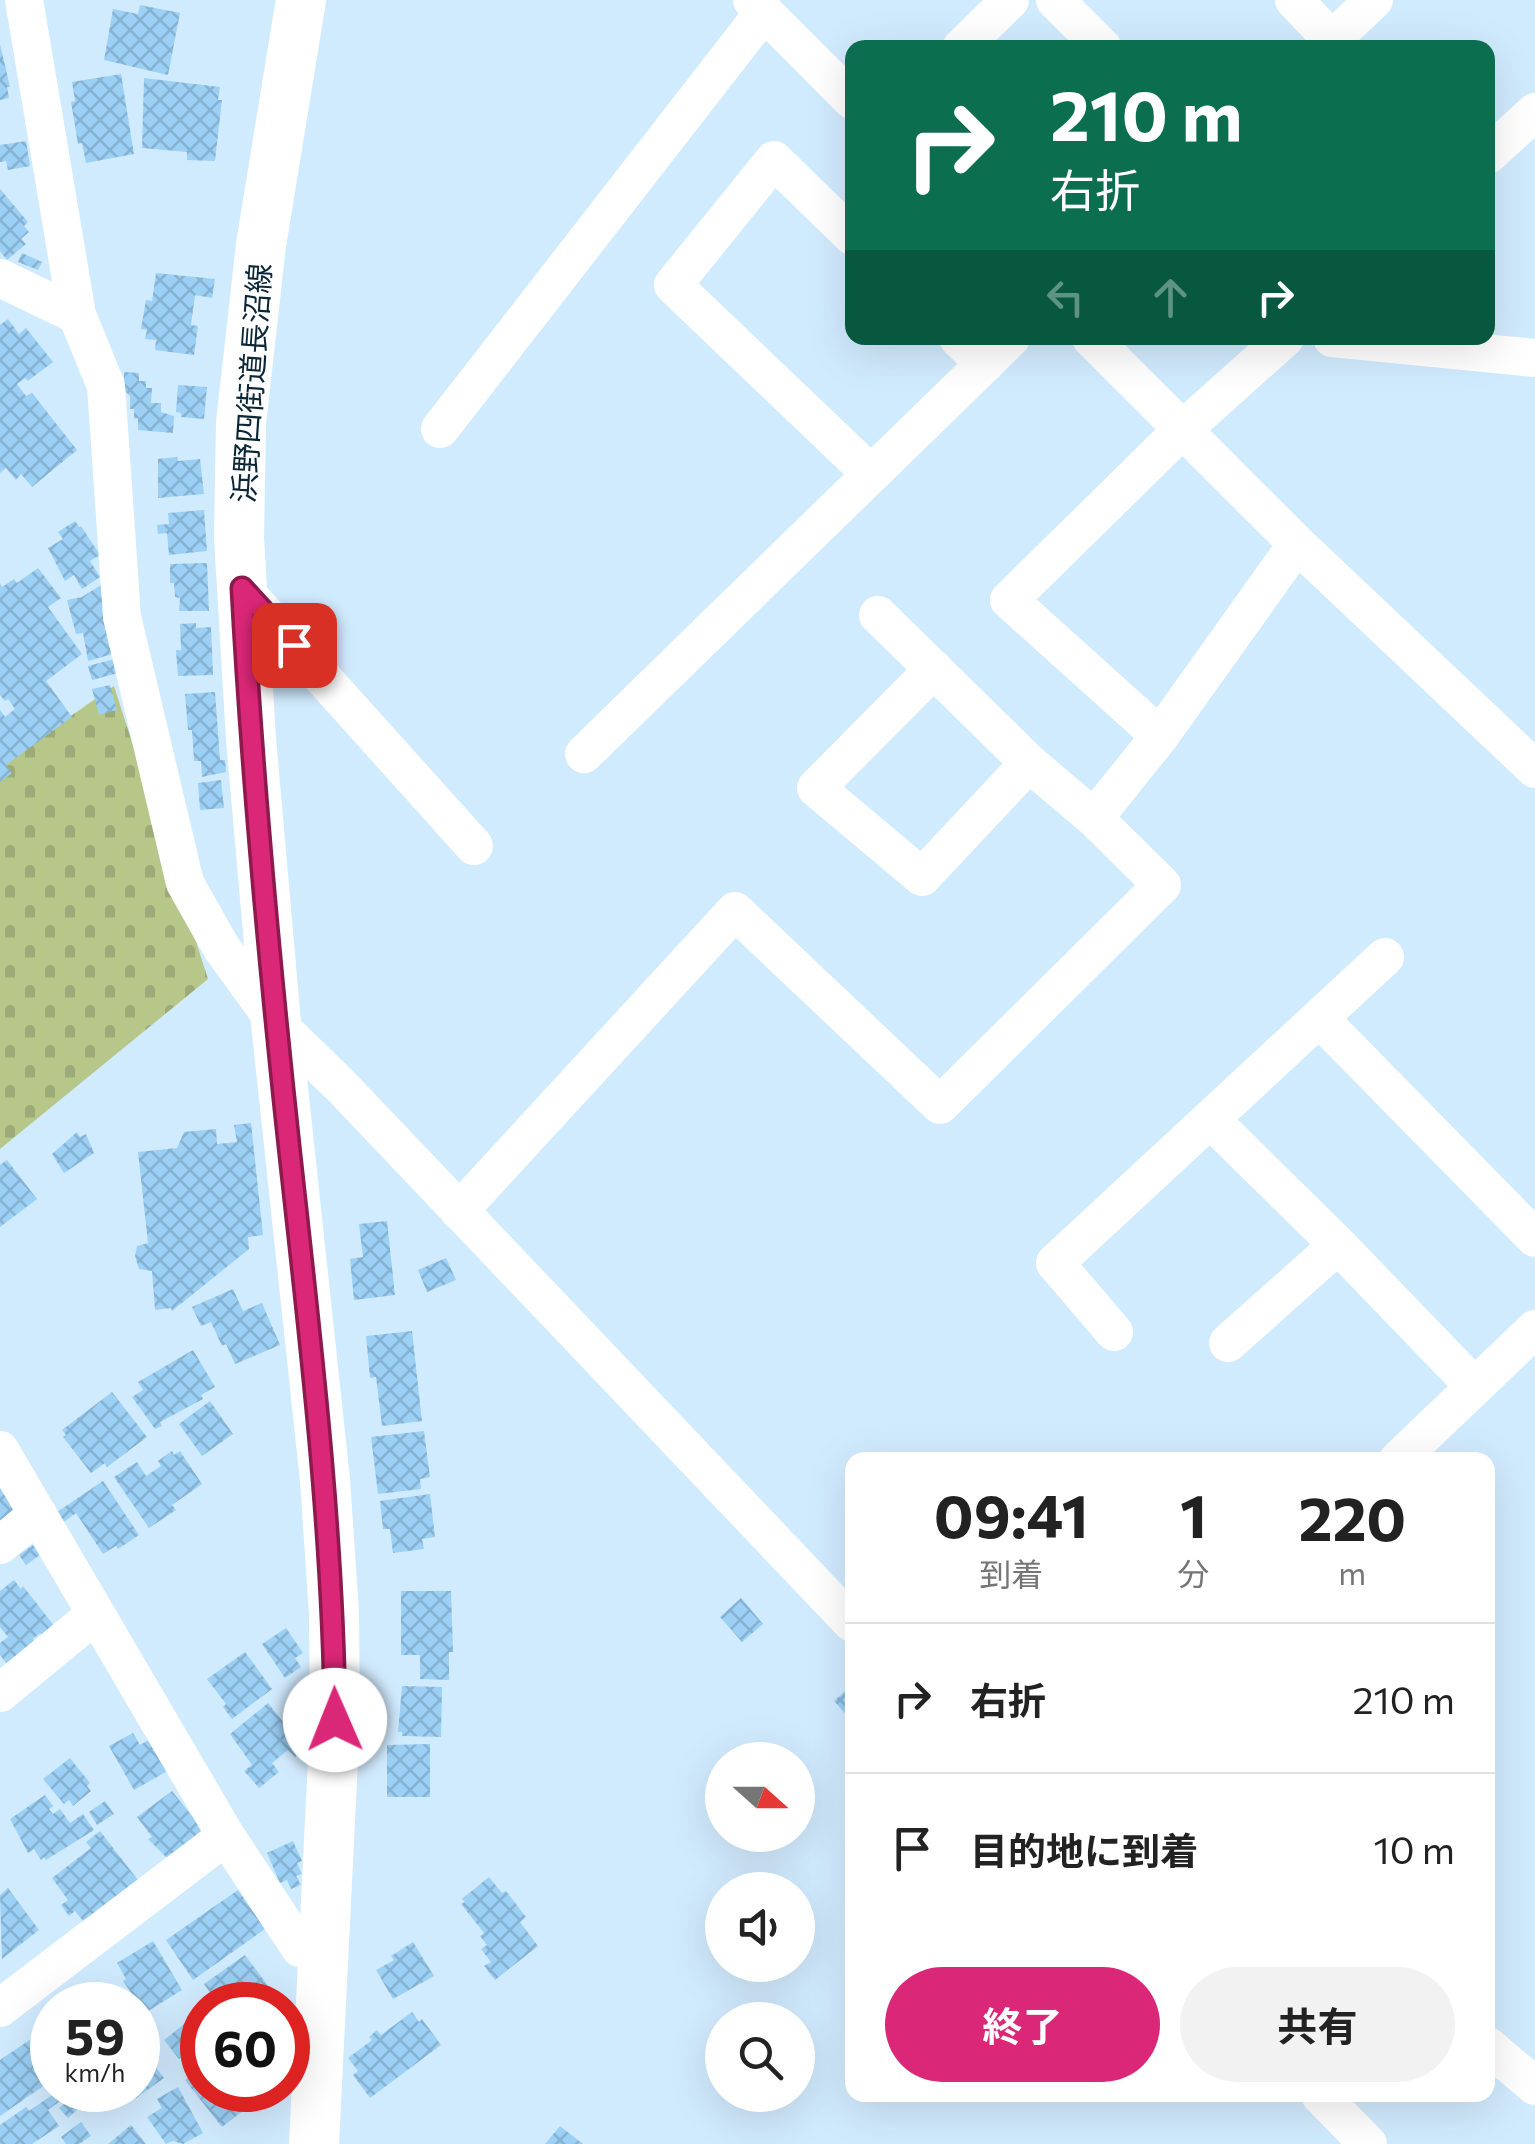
<!DOCTYPE html>
<html lang="ja">
<meta charset="utf-8">
<style>
:root{--surface:#fff;--page:#f2f2f2;--text:#222;--muted:#767676;--line:#e0e0e0;--accent:#db2777}
body{margin:0;font-family:Commissioner,"Noto Sans JP",sans-serif;background:var(--page);color:var(--text);height:100vh;display:flex;flex-direction:column;font-size:38px;white-space:nowrap}
*{box-sizing:border-box;margin:0}
p{font-size:32px;color:var(--muted)}
.icon{flex:none;width:55px;height:55px;fill:none;stroke:currentColor;stroke-width:2;stroke-linecap:round;stroke-linejoin:round}
.map{position:relative;flex:1;overflow:hidden}
.details{position:absolute;left:845px;top:1452px;width:650px;height:650px;display:flex;flex-direction:column;background:var(--surface);border-radius:20px;box-shadow:0 10px 40px #0002}
.details>*{flex:none}
.banner{position:absolute;left:845px;top:40px;width:650px;height:305px;border-radius:20px;box-shadow:0 10px 40px #0002;background:#0b6e4f;color:#fff;overflow:hidden}
.needle{width:65px;rotate:111deg}
.tools{position:absolute;left:705px;top:1742px;display:grid;gap:20px}
.tools a{display:grid;place-items:center;width:110px;height:110px;border-radius:50%;background:var(--surface);box-shadow:0 10px 40px #0002;font-size:50px}
.speed{position:absolute;left:30px;top:1982px;display:flex;gap:20px;font-size:50px;font-weight:700;text-align:center}
.speed>*{display:grid;place-content:center;width:130px;height:130px;border-radius:50%;background:var(--surface);box-shadow:0 10px 40px #0002;line-height:1}
.speed small{font-size:25px;font-weight:400}
.speed .limit{border:15px solid #d22;background:#fff;color:#111}
.pin{position:absolute;display:grid;place-items:center;width:85px;height:85px;color:#fff;margin:-42px;border-radius:20px;box-shadow:0 5px 15px #0006}
.me{position:absolute;width:110px;margin:-55px;rotate:359deg;stroke-linejoin:round;filter:drop-shadow(0 0 8px #0008)}
.turn{display:flex;align-items:center;gap:35px;height:210px;padding:0 40px;font-size:45px}
.turn .icon{width:130px;height:130px;stroke-width:2.5}
.turn b{display:block;font-size:70px;line-height:85px}
.lanes{display:flex;align-items:center;height:95px;padding:0 40px;background:#0003;justify-content:center;gap:50px;direction:ltr}
.lanes .off{opacity:.35}
.eta{display:flex;justify-content:space-evenly;align-items:center;height:170px;text-align:center}
.eta b{font-size:60px;font-weight:700;line-height:70px}
.cta{display:flex;gap:20px;margin-top:auto;padding:20px 40px}
.cta a{flex:1;height:115px;border-radius:60px;background:var(--accent);color:#fff;font-size:40px;font-weight:700;line-height:115px;text-align:center}
.cta a+a{background:var(--page);color:var(--text)}
ul{padding:0;list-style:none}
li{display:flex;align-items:center;gap:30px;height:150px;padding:0 40px;border-top:2px solid var(--line)}
li div{flex:1}
li b{display:block;font-size:38px}
li em{font-style:normal}
.map>svg:first-child{display:block}
</style>
<div class="map">
<svg width="1535" height="2144" viewBox="0 0 1535 2144">
<defs>
<pattern id="cemetery-stones" width="16" height="16" patternUnits="userSpaceOnUse" patternTransform="scale(2.5)"><rect width="16" height="16" fill="#b7c789"/><path d="M2 7V4a2 2 0 0 1 4 0v3zM10 15v-3a2 2 0 0 1 4 0v3z" fill="#9cab77"/></pattern>
<pattern id="building-cross-hatch" width="8" height="8" patternUnits="userSpaceOnUse" patternTransform="scale(2.5)"><rect width="8" height="8" fill="#9cd0f5"/><path d="M0 0l8 8M0 8l8-8" fill="none" stroke="#85b2d3"/></pattern>
</defs>
<rect width="100%" height="100%" fill="#d1ebfe"/>
<path fill="url(#cemetery-stones)" d="M114,686L208,979L0,1149V765Z"/>
<path fill="url(#building-cross-hatch)" d="M140,5L180,13L168,75L104,60L113,9L138,14Z
M0,44L10,87H7L9,98L0,100Z
M121,74L134,154L86,163L82,143L78,144L71,102L75,101L72,82Z
M144,78L220,87L218,100H222L215,161L187,160V152L142,148Z
M26,141L30,166L8,170L6,161L0,162V145Z
M0,189L28,222L24,226L29,232L21,239L26,244L7,260L0,251Z
M22,253L42,262L38,270L18,262Z
M156,273L215,279L212,298L195,295L191,325L198,326L194,355L155,350L156,340L145,339L147,330L141,329L146,300L152,301Z
M8,319L19,334L26,328L53,362L28,381L25,378L17,384L26,396L32,393L77,450L32,487L21,474L16,480L6,468L0,473V325Z
M124,372L139,373V381H146V388H152L151,403H161V412L174,416L173,433L138,430V418L134,419V409H130V396L124,390Z
M178,385L207,387L204,419L181,417V413L176,412Z
M177,457L178,461L200,459L204,494L158,498V459Z
M204,510L207,551L169,555L167,533L158,534L157,525L169,524L168,513Z
M75,521L79,527L81,526L100,555L90,561L100,577L82,589L74,575L65,581L48,548L63,539L58,532Z
M207,563L209,611H179L180,598L175,597L174,583H170V564Z
M38,568L61,598L48,607L82,654L46,681L72,717L6,765L12,773L0,782V710L5,717L15,709L8,699L5,701L0,695V583L2,587L14,579L17,583Z
M101,585L116,653L88,661L83,633L76,634L67,600L82,597Z
M196,623V628L211,627L213,675L178,676L176,650H181L180,624Z
M118,658L122,672L92,680L88,666Z
M110,685L117,710L99,715L92,689Z
M215,692L220,760H225L226,772L202,777L201,761H194L192,730H188L185,694Z
M221,780L224,808L200,810L198,783Z
M251,1123L263,1235L248,1237L249,1249L172,1311L171,1308L155,1310L152,1271L139,1269L135,1256L137,1246L148,1243L138,1152L177,1148L184,1132L216,1129L217,1144L237,1142L234,1125Z
M77,1132L80,1137L86,1134L94,1153L64,1173L52,1154Z
M7,1160L37,1199L0,1227V1165Z
M387,1221L395,1295L354,1300L350,1259L363,1257L359,1224Z
M446,1258L456,1280L427,1292L418,1270Z
M233,1289L243,1311L262,1303L280,1345L235,1364L226,1344L222,1346L211,1322L201,1326L192,1307Z
M412,1331L422,1421L382,1426L376,1377L370,1378L366,1336Z
M193,1350L215,1387L201,1395L203,1399L160,1422L162,1426L155,1429L132,1397L143,1390L138,1382Z
M112,1392L147,1437L107,1467L105,1463L91,1473L63,1437L66,1435L62,1430Z
M210,1401L233,1434L202,1456L179,1424Z
M424,1431L430,1477L420,1479L421,1489L378,1494L371,1437Z
M172,1451L174,1455L180,1451L202,1484L172,1505L176,1510L149,1528L114,1477L137,1462L146,1476L161,1466L158,1461Z
M103,1481L139,1535L118,1549L116,1546L103,1554L76,1513L61,1524L54,1514Z
M0,1488L16,1510L0,1522Z
M430,1494L435,1537L422,1539L424,1549L393,1553L390,1529H383L380,1501Z
M33,1545L40,1555L26,1565L19,1555Z
M14,1580L21,1589L23,1586L59,1632L47,1642L40,1633L33,1639L41,1649L12,1671L0,1655V1643L8,1637L0,1627V1591Z
M401,1591H451L453,1652H449V1680L420,1679V1655H401Z
M741,1598L763,1624L742,1642L720,1617Z
M286,1628L303,1653L295,1658L301,1667L285,1678L262,1644Z
M245,1652L272,1689L232,1719L223,1707L226,1704L207,1679Z
M402,1686L442,1687L441,1737L402,1736V1732H398Z
M846,1690L852,1698V1721L834,1701Z
M268,1703L305,1749L295,1757L288,1750L272,1763L279,1772L259,1788L244,1771L252,1765L230,1734Z
M133,1733L140,1745L154,1737L171,1769L134,1790L109,1746Z
M430,1744V1797H387V1745Z
M70,1758L90,1783L87,1786L91,1791L73,1806L69,1800L64,1804L43,1779Z
M172,1791L203,1830L167,1858L148,1839L152,1837L137,1817Z
M45,1795L53,1806L49,1809L53,1814L60,1809L70,1823L83,1814L94,1830L46,1860L44,1857L41,1860L34,1849L28,1853L10,1819Z
M105,1801L114,1814L97,1825L89,1812Z
M100,1831L141,1884L87,1926L75,1911L69,1916L61,1905L68,1900L52,1878L91,1848L86,1842Z
M293,1841L302,1861L297,1863L302,1874L296,1876L301,1885L291,1889L287,1880L280,1883L267,1853Z
M489,1877L502,1893L506,1891L526,1917L520,1922L538,1946L495,1980L484,1966L491,1962L481,1949L487,1945L480,1936L484,1933L461,1904L465,1902L462,1899Z
M8,1888L39,1930L2,1959L0,1895Z
M238,1890L265,1929L193,1980L166,1940Z
M153,1941L182,1990L145,2013L123,1981L126,1979L117,1963Z
M413,1942L434,1976L393,1999L376,1970L394,1960L391,1956Z
M245,1955L272,1991L252,2005H219L204,1984Z
M202,2010V2041L179,2059L164,2040Z
M412,2012L419,2022L422,2019L441,2045L370,2098L353,2075L358,2071L348,2058L372,2040L369,2037L377,2030L381,2035Z
M52,2013V2040L42,2021Z
M31,2039L52,2070V2080L0,2116V2060Z
M145,2053L164,2078L136,2098L130,2090H138V2058Z
M202,2066V2090H270L222,2127L185,2080Z
M178,2087L203,2133L183,2144L173,2141L166,2144L147,2117L162,2108L157,2099Z
M55,2093L60,2101L48,2110L59,2126L32,2144H0V2125L26,2107L29,2111Z
M72,2097L80,2107L68,2118L59,2108Z
M81,2122L91,2136L79,2144H66L61,2137Z
M131,2125L146,2144H108Z
M560,2126L583,2144H545Z"/>
<g fill="none" stroke-linecap="round" stroke-linejoin="round">
<path stroke="#fff" stroke-width="38" d="M24,0L77,315L106,386L122,617L185,883L221,947L276,1023L341,1086L852,1623
M752,0L852,100
M1055,0L1103,48
M1294,0L1331,39
M961,48L1010,0
M1323,48L1374,0
M1488,155L1535,112
M852,236L774,160L673,285L871,474
M0,278L77,315
M958,338L985,364
M1091,338L1297,544L1535,769
M1332,338L1535,358
M440,429L764,12
M242,588L474,846
M878,615L1029,763L1094,818
M934,669L816,788L922,877L1029,763
M1160,736L1009,600L1181,431L1285,338
M584,754L1011,338
M1319,1018L1535,1238
M1210,1119L1338,1245L1474,1386
M459,1211L735,911L940,1105L1162,885L1094,818L1160,736L1297,544
M1114,1332L1055,1263L1385,957
M1228,1343L1338,1245
M0,1450L226,1836L300,1948L322,1949
M1398,1460L1535,1329
M0,1545L38,1514
M0,1693L96,1614
M0,2008L226,1836
M1488,2046L1535,2086
M1320,2095L1368,2144"/>
<path stroke="#fff" stroke-width="50" d="M301,0L261,245L241,423L239,538L251,739L276,1023L325,1480L334,1613L335,1720L314,2144"/>
</g>
<g fill="none" stroke-linecap="round" stroke-linejoin="round">
<g stroke="#8e194d" stroke-width="25">
<path id="route" d="M294,645L242,588C252,774 269,960 289,1146C310,1338 333,1528 335,1720"/>
</g>
<use href="#route" stroke="#db2777" stroke-width="18"/>
</g>
<g text-anchor="middle" dominant-baseline="central" stroke-width="8" stroke-linejoin="round" paint-order="stroke">
<g font-size="30" fill="#0a2637" stroke="#fff">
<text transform="translate(250 383) rotate(-86)">浜野四街道長沼線</text>
</g>
</g>
</svg>
<div class="tools">
<a><svg class="needle" viewBox="-14 -14 28 28"><path d="M0-13l5 13h-10z" fill="#e53935"/><path d="M0 13l5-13h-10z" fill="#767676"/></svg></a>
<a><svg class="icon" aria-label="sound" viewBox="0 0 24 24"><path d="M4 9h4l5-4v14l-5-4H4zM17 9q2 3 0 6"/></svg></a>
<a><svg class="icon" aria-label="search" viewBox="0 0 24 24"><circle cx="10" cy="10" r="6"/><path d="M15 15l6 6"/></svg></a>
</div>
<div class="speed"><div>59<small>km/h</small></div><div class="limit">60</div></div>
<div class="pin" style="left:294px;top:645px;background:#d93025"><svg class="icon" aria-label="arrive" viewBox="0 0 24 24"><path d="M6 21V4h12l-3 4 3 4H6"/></svg></div>
<svg class="me" style="left:335px;top:1720px" viewBox="-20 -20 40 40"><circle r="19" fill="#fff"/><path d="M0-13L10 11 0 6-10 11z" fill="#db2777"/></svg>
<div class="banner">
<div class="turn"><svg class="icon" aria-label="right" viewBox="0 0 24 24"><path d="M7 20v-9h11M14 6l5 5-5 5"/></svg><div><b>210 m</b>右折</div></div>
<div class="lanes"><svg class="icon off" aria-label="left" viewBox="0 0 24 24"><path d="M17 20v-9H6M10 6l-5 5 5 5"/></svg><svg class="icon off" aria-label="ahead" viewBox="0 0 24 24"><path d="M12 20V5M6 11l6-6 6 6"/></svg><svg class="icon" aria-label="right" viewBox="0 0 24 24"><path d="M7 20v-9h11M14 6l5 5-5 5"/></svg></div>
</div>
<section class="details">
<div class="eta">
<div><b>09:41</b><p>到着</p></div>
<div><b>1</b><p>分</p></div>
<div><b>220</b><p>m</p></div>
</div>
<ul>
<li><svg class="icon" aria-label="right" viewBox="0 0 24 24"><path d="M7 20v-9h11M14 6l5 5-5 5"/></svg><div><b>右折</b></div><em>210 m</em></li>
<li><svg class="icon" aria-label="arrive" viewBox="0 0 24 24"><path d="M6 21V4h12l-3 4 3 4H6"/></svg><div><b>目的地に到着</b></div><em>10 m</em></li>
</ul>
<div class="cta"><a>終了</a><a>共有</a></div>
</section>
</div>
